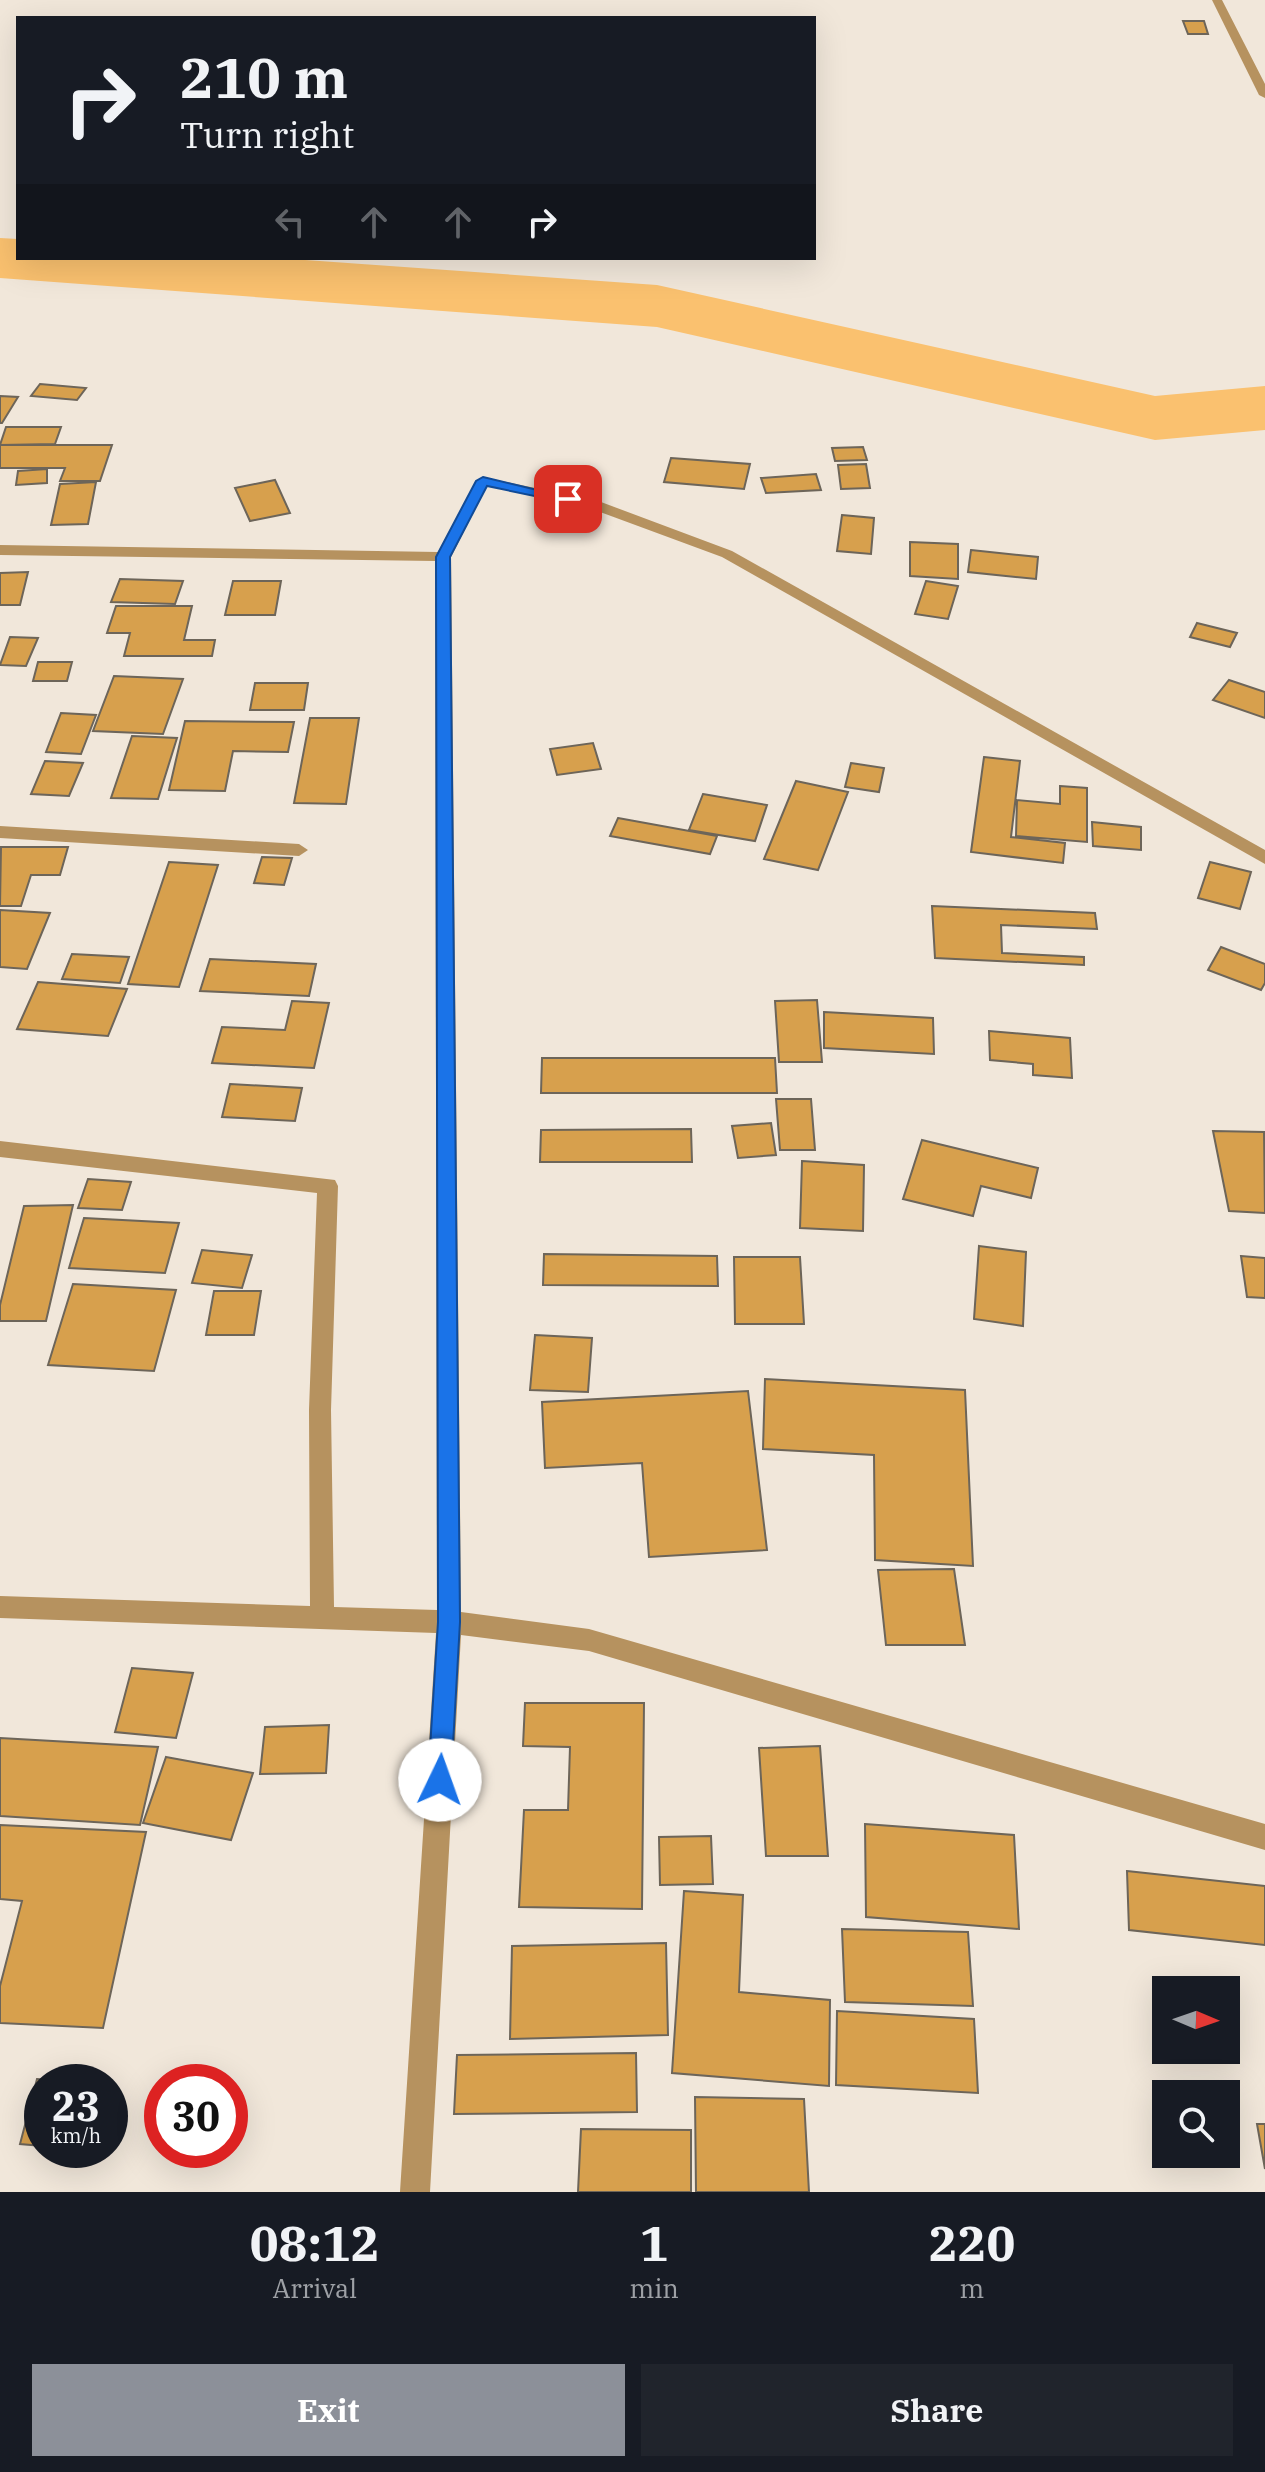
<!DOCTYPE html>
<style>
:root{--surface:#171b24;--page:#20242c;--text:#f1f3f6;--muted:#9ea1a6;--accent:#8c9099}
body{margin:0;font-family:"IBM Plex Serif",serif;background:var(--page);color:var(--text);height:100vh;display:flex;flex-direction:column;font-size:30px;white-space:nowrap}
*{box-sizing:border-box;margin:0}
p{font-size:26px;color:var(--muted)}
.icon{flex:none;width:44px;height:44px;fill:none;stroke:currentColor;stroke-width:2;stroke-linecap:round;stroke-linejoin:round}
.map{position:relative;height:2192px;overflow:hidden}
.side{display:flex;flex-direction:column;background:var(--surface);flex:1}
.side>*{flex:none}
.top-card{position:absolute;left:16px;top:16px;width:800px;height:244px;border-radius:0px;box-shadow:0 8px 32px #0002;background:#171b24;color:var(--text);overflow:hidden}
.needle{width:52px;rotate:92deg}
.fabs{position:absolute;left:1152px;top:1976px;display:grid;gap:16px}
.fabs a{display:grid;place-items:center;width:88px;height:88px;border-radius:0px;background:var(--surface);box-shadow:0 8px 32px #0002;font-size:40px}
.speed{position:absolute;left:24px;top:2064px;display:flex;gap:16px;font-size:40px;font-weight:700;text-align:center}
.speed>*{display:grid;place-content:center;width:104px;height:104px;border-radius:50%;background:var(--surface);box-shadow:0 8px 32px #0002;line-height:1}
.speed small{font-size:20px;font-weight:400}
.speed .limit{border:12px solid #d22;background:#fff;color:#111}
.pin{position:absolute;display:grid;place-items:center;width:68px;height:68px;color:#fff;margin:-34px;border-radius:16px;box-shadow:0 4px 12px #0006}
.me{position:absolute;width:88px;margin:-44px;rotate:3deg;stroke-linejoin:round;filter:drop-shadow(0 0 6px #0008)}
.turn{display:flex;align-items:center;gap:28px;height:168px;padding:0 32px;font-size:36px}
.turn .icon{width:104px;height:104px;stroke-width:2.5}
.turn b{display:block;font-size:56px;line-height:68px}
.lanes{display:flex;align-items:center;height:76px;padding:0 32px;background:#0003;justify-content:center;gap:40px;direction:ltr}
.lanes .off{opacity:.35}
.eta{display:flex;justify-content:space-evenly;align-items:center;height:136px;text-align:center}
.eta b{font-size:48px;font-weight:700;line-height:56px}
.cta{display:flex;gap:16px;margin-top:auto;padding:16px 32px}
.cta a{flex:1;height:92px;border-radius:0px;background:var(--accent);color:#fff;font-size:32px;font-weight:700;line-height:92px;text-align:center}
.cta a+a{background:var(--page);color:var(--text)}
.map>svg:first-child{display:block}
</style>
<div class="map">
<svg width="1265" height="2192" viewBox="0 0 1265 2192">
<rect width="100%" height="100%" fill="#f1e7da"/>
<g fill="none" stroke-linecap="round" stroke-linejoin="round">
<path fill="#fac16f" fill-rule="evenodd" d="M0,238L18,239V258H277L657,285L1155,396L1265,386V430L1155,440L657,327L0,278Z"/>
</g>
<path fill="#d7a04d" stroke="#6d6559" stroke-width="2" d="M1183,21H1204L1208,34H1188Z
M40,384L86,388L77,400L31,396Z
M0,396L18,397L2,423H0Z
M6,427H61L55,444L0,445Z
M0,445H112L100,481H60L65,468H0Z
M863,447L867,460L835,461L832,448Z
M671,458L750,464L744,489L664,482Z
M866,464L870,488L841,489L838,465Z
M47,469V483L16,485L18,471Z
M816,474L821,490L766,493L761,478Z
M275,480L290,513L250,521L235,488Z
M96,482L88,524L51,525L60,484Z
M842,515L874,518L871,554L837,551Z
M910,542L958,544V579L910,576Z
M971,550L1038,557L1036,579L968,572Z
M28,572L20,605H0V573Z
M120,579L183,581L175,604L111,602Z
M233,581H281L275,615H225Z
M926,581L958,586L948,619L915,614Z
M116,606H192L184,640H215L212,656H124L130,633H107Z
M1197,623L1237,633L1230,647L1190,637Z
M10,637L38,638L26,666L0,665Z
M38,662H72L67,681H33Z
M114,676L183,679L163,734L93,731Z
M1229,680L1265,692V718L1213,700Z
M255,683H308L304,710H250Z
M61,713L96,715L81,754L46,752Z
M310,718H359L346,804L294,803Z
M185,721L294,722L288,752L233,751L225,791L169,790Z
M132,736L177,738L158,799L111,798Z
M593,743L601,769L557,775L550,749Z
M984,757L1020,761L1011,837L1065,843L1063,863L971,852Z
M45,761L83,763L69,796L31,794Z
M851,763L884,768L879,792L845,787Z
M796,781L848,792L818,870L764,859Z
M1060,786L1087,788V842L1016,836L1017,800L1060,804Z
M703,794L767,805L755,841L689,830Z
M618,818L717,836L710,854L610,836Z
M1092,822L1141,827V850L1093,846Z
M1,847H68L60,875H31L21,906H0Z
M262,857L292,858L284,885L254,883Z
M169,862L218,865L179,987L128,984Z
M1210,862L1251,872L1240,909L1198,898Z
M932,906L1095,913L1097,929L1001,925L1002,953L1084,957V965L935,958Z
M0,910L50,913L27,969L0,967Z
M1221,947L1265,964V983L1261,990L1208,970Z
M72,954L129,957L120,983L62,979Z
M210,959L316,964L309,996L200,991Z
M38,982L127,989L108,1036L17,1029Z
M817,1000L822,1062H779L775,1001Z
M292,1001L329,1003L314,1068L212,1063L222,1027L285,1030Z
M824,1012L933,1018L934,1054L824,1048Z
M989,1031L1070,1038L1072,1078L1033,1075V1064L990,1060Z
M542,1058H775L777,1093H541Z
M230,1084L302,1088L295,1121L222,1117Z
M776,1099H811L815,1150H780Z
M771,1123L776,1155L738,1158L732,1126Z
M691,1129L692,1162H540L541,1130Z
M1213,1131L1264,1132L1265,1213L1229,1211Z
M922,1140L1038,1168L1031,1198L981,1186L973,1216L903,1199Z
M802,1161L864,1165L863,1231L800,1228Z
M88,1179L131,1182L122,1210L78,1208Z
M73,1205L46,1321H0V1305L24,1206Z
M84,1218L179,1223L165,1273L69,1268Z
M979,1246L1026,1252L1023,1326L974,1319Z
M202,1250L252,1255L242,1288L192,1283Z
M544,1254L717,1256L718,1286L543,1285Z
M1241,1256L1265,1258V1298L1247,1297Z
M734,1257H800L804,1324H735Z
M73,1284L176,1290L154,1371L48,1365Z
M214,1291H261L254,1335H206Z
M535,1335L592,1338L588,1392L530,1390Z
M765,1379L965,1390L973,1566L875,1560L874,1455L763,1449Z
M748,1391L767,1550L649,1557L642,1463L545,1468L542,1402Z
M954,1569L965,1645H886L878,1570Z
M132,1668L193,1673L176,1738L115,1732Z
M525,1703H644L642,1909L519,1907L524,1810H568L570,1747L523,1746Z
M329,1725L326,1773L260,1774L265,1727Z
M0,1738L158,1747L140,1825L0,1816Z
M820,1746L828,1856H766L759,1748Z
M166,1757L253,1773L231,1840L143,1823Z
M865,1824L1014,1835L1019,1929L866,1917Z
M0,1825L146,1832L103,2028L0,2023V1986L22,1901L0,1899Z
M711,1836L713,1884L660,1885L659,1837Z
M1127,1871L1265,1886V1945L1129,1930Z
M684,1891L743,1895L739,1992L830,2000L829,2086L672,2073Z
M842,1929L968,1932L973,2006L845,2002Z
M666,1943L668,2035L510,2039L512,1946Z
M837,2011L974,2019L978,2093L836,2085Z
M636,2053L637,2112L454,2114L457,2055Z
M37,2079L71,2082H42V2146L20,2144Z
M695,2097L804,2099L809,2192H696Z
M1257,2124H1265V2169Z
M581,2129L691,2130V2192H578Z"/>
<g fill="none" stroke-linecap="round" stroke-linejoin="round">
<path fill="#b6925f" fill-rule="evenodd" d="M1212,0H1222L1265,84V98L1259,95Z
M483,477L601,502L732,551L1265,850V864L722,557L592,509L487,486L451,557L461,1612L589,1629L1265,1824V1850L589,1651L461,1635L430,2192H400L436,1633L0,1618V1596L310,1606L309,1410L317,1193L0,1157V1141L335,1180L338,1186L331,1410L334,1607L437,1610L435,561L0,555V545L438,552L476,481Z
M0,826L299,844L308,850L299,856L0,838Z"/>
</g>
<path fill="#1a73e8" stroke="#114b97" stroke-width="2" d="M483,477L575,499L568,503L487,486L450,557L460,1622L451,1780L448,1788L440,1791L431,1788L428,1780L438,1622L436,557L476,481Z"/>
</svg>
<div class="fabs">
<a><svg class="needle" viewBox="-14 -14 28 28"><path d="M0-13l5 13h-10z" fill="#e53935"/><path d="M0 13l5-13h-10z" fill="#9ea1a6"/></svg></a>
<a><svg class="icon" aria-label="search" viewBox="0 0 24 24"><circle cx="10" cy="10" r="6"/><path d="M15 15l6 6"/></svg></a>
</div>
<div class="speed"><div>23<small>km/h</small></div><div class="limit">30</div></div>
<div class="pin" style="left:568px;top:499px;background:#d93025"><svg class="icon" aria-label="arrive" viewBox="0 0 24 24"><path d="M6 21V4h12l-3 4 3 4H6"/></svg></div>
<svg class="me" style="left:440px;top:1780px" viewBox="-20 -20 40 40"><circle r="19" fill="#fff"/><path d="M0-13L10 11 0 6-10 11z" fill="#1a73e8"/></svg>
<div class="top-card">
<div class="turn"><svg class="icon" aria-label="right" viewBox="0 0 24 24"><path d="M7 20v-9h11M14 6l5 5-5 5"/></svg><div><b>210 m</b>Turn right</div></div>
<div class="lanes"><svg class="icon off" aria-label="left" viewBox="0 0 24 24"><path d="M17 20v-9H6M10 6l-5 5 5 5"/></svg><svg class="icon off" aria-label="ahead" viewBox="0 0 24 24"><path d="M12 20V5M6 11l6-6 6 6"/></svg><svg class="icon off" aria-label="ahead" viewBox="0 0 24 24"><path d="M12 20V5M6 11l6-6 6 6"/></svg><svg class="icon" aria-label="right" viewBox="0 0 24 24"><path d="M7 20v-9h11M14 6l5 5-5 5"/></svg></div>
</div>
</div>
<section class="side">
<div class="eta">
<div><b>08:12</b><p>Arrival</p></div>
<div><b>1</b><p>min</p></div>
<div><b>220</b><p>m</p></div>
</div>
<div class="cta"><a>Exit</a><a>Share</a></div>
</section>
